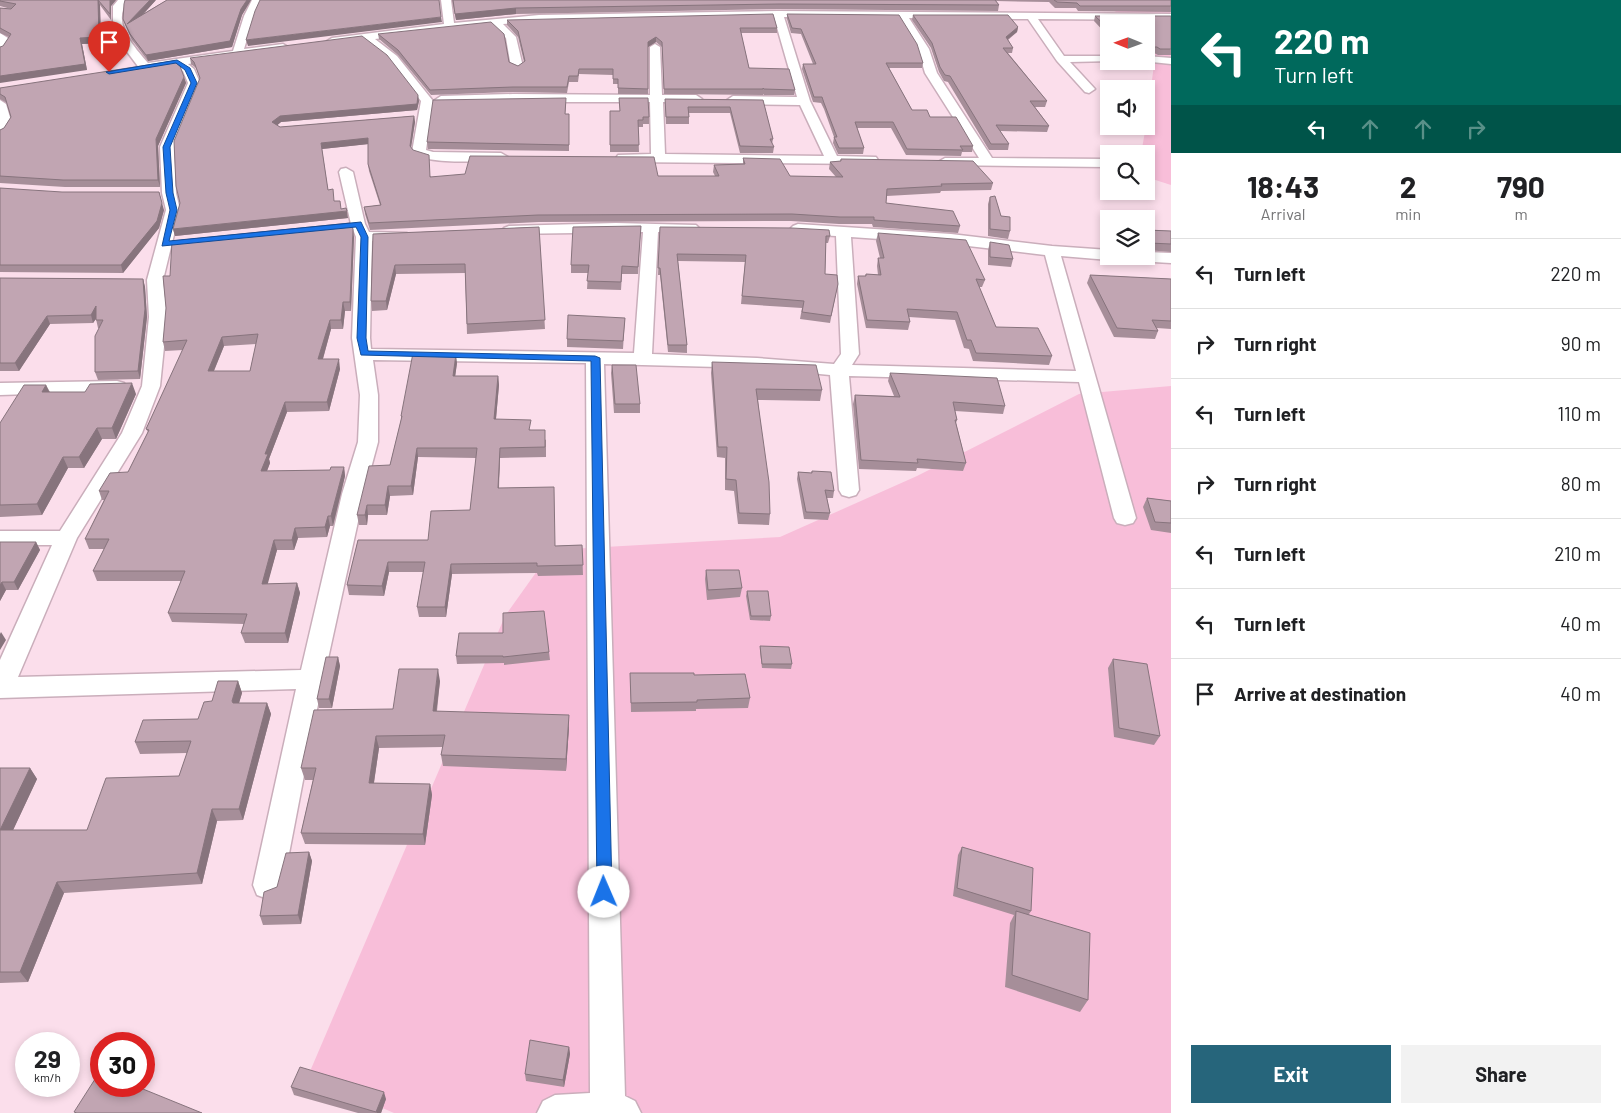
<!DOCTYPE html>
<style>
:root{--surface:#fff;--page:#f2f2f2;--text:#202124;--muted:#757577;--line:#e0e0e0;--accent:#26657b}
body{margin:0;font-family:Barlow,sans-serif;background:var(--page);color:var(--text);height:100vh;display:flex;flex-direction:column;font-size:19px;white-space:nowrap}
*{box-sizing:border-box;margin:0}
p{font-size:16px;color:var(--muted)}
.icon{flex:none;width:28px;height:28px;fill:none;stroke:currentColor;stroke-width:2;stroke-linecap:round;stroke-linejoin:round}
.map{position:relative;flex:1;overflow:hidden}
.side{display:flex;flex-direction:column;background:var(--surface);width:450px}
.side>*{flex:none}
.guide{background:#00695c;color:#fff;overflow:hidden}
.needle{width:32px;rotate:271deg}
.tools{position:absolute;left:1100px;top:15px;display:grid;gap:10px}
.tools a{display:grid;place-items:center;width:55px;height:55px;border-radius:0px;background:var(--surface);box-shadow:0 2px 8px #0003;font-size:25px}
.speed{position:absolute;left:15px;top:1032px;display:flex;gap:10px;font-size:25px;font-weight:700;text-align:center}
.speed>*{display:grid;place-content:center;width:65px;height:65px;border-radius:50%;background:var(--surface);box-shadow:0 2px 8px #0003;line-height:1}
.speed small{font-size:12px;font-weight:400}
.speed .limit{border:8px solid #d22;background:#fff;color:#111}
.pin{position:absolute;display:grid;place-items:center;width:42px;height:42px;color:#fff;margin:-51px -21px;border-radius:50% 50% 50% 0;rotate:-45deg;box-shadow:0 0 5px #0007}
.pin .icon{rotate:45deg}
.me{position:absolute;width:55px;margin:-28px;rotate:359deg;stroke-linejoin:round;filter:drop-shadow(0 0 4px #0008)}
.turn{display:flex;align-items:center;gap:18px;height:105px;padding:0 20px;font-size:22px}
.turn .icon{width:65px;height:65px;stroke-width:2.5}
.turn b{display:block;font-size:35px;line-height:42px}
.lanes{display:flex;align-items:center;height:48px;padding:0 20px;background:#0003;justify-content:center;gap:25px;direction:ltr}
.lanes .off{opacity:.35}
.eta{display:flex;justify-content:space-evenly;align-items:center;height:85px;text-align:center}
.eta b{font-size:30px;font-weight:700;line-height:35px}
.primary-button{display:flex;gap:10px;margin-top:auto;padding:10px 20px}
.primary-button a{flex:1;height:58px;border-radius:0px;background:var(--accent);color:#fff;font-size:20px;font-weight:700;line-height:58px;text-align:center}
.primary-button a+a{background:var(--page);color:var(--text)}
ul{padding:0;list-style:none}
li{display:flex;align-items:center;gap:15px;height:70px;padding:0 20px;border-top:1px solid var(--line)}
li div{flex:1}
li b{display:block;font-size:19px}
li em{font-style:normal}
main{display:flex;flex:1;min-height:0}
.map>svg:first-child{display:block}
</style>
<main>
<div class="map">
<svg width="1171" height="1113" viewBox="0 0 1171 1113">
<rect width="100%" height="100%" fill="#fbdeeb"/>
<path fill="#f8bed9" d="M1171,0V185L1146,177V154H1141L1146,126L1155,57L1146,45V24L1092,2Z
M1171,386V1113H394L308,1076L505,616L552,550L780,537L917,476L1079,394Z"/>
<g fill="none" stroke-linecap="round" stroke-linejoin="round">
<g stroke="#caaebb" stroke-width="3">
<path id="street" d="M118,0H128C111,23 133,45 148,63L233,51L244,16L252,0H262L254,16L244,49L283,44L288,47L283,50L188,64L194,69L200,83L174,147L176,193L180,210L163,280L167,317L160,386L142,433L77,538L18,677L301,670L342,494L358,442L360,395L352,338L356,237L351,224L339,172L341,169L346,168L353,172L365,224L369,232L407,233L410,236L407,239L372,241L370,338L371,349L634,353L643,232L504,234L501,231L504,228L509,226L616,223L696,225L699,228L696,231L658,232L652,354L757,358L834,364L841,354L836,236L798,234L793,232L790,229L793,226L798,224L951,234L1052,246L1109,250V256H1116L1109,260L1061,256L1136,518L1133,523L1125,525L1117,523L1114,518L1079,382L849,376L859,490L856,495L849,497L842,495L839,490L830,375L757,368L604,364L625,1096L635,1101L641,1113H537L543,1101L555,1095L590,1093L586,363L373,360L378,395V442L364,494L314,723L283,885L279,895L268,899L257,895L253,885L296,689L0,698V660L52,545H0V531H60L122,433L142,386L149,317L147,280L166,210L162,193L160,147L188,83L183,71L176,66L140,69L113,33V6ZM851,237L951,244L1045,255L1076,371L852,365L859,354Z
M441,0H451L454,23L539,15L778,11L1171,14V20L1038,19L1064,56H1109V61H1113L1070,62L1095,89L1089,93L1085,92L1057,61L1028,19L909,18L929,49L937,73L992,158L1106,159L1109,160V166L1106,167L940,165L938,162L945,158H979L925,73L918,49L899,18L784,17L810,101L837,156L876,157L878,160L876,163L871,164L623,162L616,158L618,155L651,154L650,102H513L441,104L435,100L441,96L513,94L650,95V47L655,44L660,47L662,95H696L702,99L696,103L663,102L665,154L824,156L800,105L733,104L727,100L733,96L797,97L774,17L539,21L503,24L516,37L523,67L517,70L511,67L506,38L492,25L375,39L397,56L433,101L426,150L433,152L501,153L508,157L501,161C483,161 423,165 412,152L421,101L389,60L364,40L332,44L327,41L332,38L444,24Z
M0,33L11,40L4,51L0,52Z
M1146,56L1171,58V64L1142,61H1146Z
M0,100L6,104L12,124L5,134L0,135Z
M1146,252L1171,253V263L1136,261L1130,259L1128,256H1146Z
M117,381L124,383L126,387L124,391L0,395V383Z"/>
</g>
<use href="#street" fill="#fff" fill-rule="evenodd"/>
</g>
<path fill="#a68e99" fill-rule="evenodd" d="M0,0H116L111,6V20L100,5L101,43L82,44L87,70L3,46L9,37L0,33V8L11,9L0,6V7Z
M156,0L143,14L167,0H251L242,15L232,47L148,61L132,40L125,25L123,19Z
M452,0H1171V12L1078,11L1076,8H1055L1049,2L996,1L999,5L998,11L778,9L516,14L456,20Z
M787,14L923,63L922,68H889L912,110L930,117L973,146L972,152H962L961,156L906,155L891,128H857L864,148L863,154H838L833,143L834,137L824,109L821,103L813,102L802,69L803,64H813L801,34L791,33L787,19Z
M913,15L1018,27L1017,32L1008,40L1013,48L1012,53H1008L1047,101L1045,107H1035L1049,126L1047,132L1000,131L1009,144L1008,150H989L948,82L944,81L939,72L931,48L912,20Z
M1095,16H1171V55H1158L1154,53H1146V24H1109V37L1094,21Z
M507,20L777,28V33H741L749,68L795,90L794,95H764L763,94V95L664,94L662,47L656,42L648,47V94H618V84H613V75L579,74L578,82H569L567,93L513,92L431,95L398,55L379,39L378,34L509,62L518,66L524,62L518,37L507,25Z
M190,58L419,101L417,110L281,122L277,125L280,127L414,116L415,122L411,148L431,177L715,176L713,172L714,165L743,164V158L790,176L836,177L829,169L830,162L840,161L841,159L993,183L991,190L941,191L940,193L887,196L886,203L960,226L958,233L873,227L872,224H839L791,221L539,222L370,230L365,214L364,207L380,205L369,171L368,164V144L322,149L328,190L334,201L341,209L348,218L175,236L173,229L180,203L200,79L196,68L191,64Z
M184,77L186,83L158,146L160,187H65L0,183V130L4,128L11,117L7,103L0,99V88Z
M619,98L649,117V124H643V127H638L639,152H610V111H620Z
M665,99L763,100L773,139L772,144L774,147L773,153H740L730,113H689V124H666Z
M566,104L565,114H569V151L428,149L427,142Z
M0,188L164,210L159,228L123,273L0,272Z
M990,197L1010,231L1008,239L988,236V204Z
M641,226L638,274H622L621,290L587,289L588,273H571V265Z
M539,227L545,329L467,334L465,273L396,274L387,310L372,311L371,301L373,234Z
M660,227L830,236L828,243H826L825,274L838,284L830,323L800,319L802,308L741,304L745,262L678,261L687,345V353L668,352L660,275H658Z
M1146,230L1171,231V252L1146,250Z
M878,233L985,280L982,287H979L996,327L1052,356L1049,365L973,361L969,349L964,348L955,320L909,317L910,322L908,330L866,328L857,284L858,276H865L866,274L878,275L877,266L878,258H880L876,241Z
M354,237L351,311H345L343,329H331L323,359L340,369L329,411L287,412L269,459L270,463L267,471L330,470L344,467L345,476L333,526H330L327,537L298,538L294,550H277L267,584L297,583L300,593L288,643H245L241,633L244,624L172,622L168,613L181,581H97L93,571L104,549H89L85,539L104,500H102L99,491L128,472L148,432L146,429L183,350L165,351L163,342L170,276ZM256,344L250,371H214L224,346Z
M990,242L1013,259L1011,267L988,265V250Z
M1090,275L1171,279V329L1157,328L1158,331L1155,339L1114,337L1087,283Z
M0,278L143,279L145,287L147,317L140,379L98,380L95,372L99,328H98L96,319L93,323L50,324L19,371H0Z
M625,318L623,349L567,347V339Z
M712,362L822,390L820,401L758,400L770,514L769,525L738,524L734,491L725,490V458L717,457L711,373Z
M457,363L455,376H498L499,385L496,419L531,430L546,440V457L500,458L499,488L555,546L582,545L583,575L538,576L537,573L452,574L446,617H419L417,607L423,572H389L384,596L349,595L347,585L358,540H428L470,510L476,458L418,457L413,495L390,496L387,515H368L367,525H359L357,515L390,465L401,420V416Z
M612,365L640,404V413H614L611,373Z
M890,373L1005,406L1003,414L955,411L957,420L956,423L966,463L963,471L917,468L916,471L859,469L853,404L855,395L894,396L888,381Z
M46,385L50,392L136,394L116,439H102L84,468H68L42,515L0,517V423Z
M812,471L834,491L833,498H827L830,513L828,520L804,519L797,479L798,472L811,473Z
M1147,498L1171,501V533L1151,530L1143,507Z
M0,542H36L40,550L18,590H6L0,601Z
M706,570L742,588L740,597L707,600L705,579Z
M747,591L771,616L770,621L750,620L746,596Z
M760,646L792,664L791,669L762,668L760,651Z
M549,652L550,660L504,665V663L457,664L456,656Z
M338,657L340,666L332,708H319L317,699Z
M1113,659L1160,736L1154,745L1114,737L1108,668Z
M630,673L694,675L750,698L748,708L696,709V711L631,712Z
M238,681L242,693L239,703H267L271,714L243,820L217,821L202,884L64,893L28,982L0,983V768H30L37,779L13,830H87L179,776L187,753L140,754L135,742L198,719L212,701Z
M440,681L437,711L569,727L566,771L443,766L441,755L443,747L379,748L374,783L430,784L432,795L425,845L305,844L301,833L313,780H305L301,768L393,709Z
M962,847L1031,911L1029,914L1088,1000L1080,1012L1005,987L1010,923L1014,915L953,896L958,855Z
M309,852L312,861L301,924L263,925L260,916L277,887Z
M569,1047L570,1054L564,1087L526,1081L525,1074Z
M291,1087L386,1099L381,1113H358L294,1095Z"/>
<path fill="#87747d" d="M98,0L100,5L101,43L82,44L87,70L0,83V76L80,38Z
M110,0H116L111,6V20L110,14Z
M150,0H156L129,30L127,24Z
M247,0H251L242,15L232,47L148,61L146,55L241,9Z
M516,8V14L456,20L455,14Z
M441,17L442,22L248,46L246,40Z
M1018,27L1017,32L1004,42L1006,37Z
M656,37V42L648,47V42Z
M184,77L186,83L158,146L160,187L158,180L156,139Z
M418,95L419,101L417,110L281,122L273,129L272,122L280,116Z
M414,116L415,122L410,153V146Z
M368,138L369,144L322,149L321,143Z
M159,192L164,210L159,228L123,273L121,265Z
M347,211L348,218L175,236L173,229Z
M353,229L354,237L351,311L350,302Z
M395,265L396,274L387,310L386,301Z
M143,279L145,287L147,317L140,379L138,371Z
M343,302L345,311L343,329L341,320Z
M96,306L99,314L93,323L91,315Z
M47,316L50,324L19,371L15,363Z
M330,320L331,329L320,369L318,359Z
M222,337L224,346L210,380L208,371Z
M456,354L457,363L454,385L453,376Z
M339,359L340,369L329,411L327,402Z
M498,376L499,385L495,429L494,419Z
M132,383L136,394L116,439L112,428Z
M46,385L51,396L42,392Z
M285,402L287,412L269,459L270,463L263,481L261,471L265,454Z
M97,428L102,439L84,468L79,457Z
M417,448L418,457L413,495L411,486Z
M500,448V458L498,498V488Z
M63,457L68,468L42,515L37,504Z
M344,467L345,476L333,526L331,516Z
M388,486L390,496L387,515L385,505Z
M367,505L368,515L367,525L365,515Z
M328,516L330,526L327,537L325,527Z
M295,528L298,538L294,550L292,540Z
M274,540L277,550L265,594L262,584Z
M36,542L40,550L18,590L14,582Z
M388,562L389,572L384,596L382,586Z
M451,564L452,574L446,617L445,607Z
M2,582L6,590L0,601V585Z
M297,583L300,593L288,643L285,633Z
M1,632L6,640L0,650V634Z
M338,657L340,666L332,708L329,699Z
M438,669L440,681L435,722L433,711Z
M238,681L242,693L236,713L232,701Z
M267,703L271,714L243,820L239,809Z
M569,715V727L566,771V759Z
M376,736L379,748L372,795L369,783Z
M30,768L37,779L8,841L0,830Z
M430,784L432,795L425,845L423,834Z
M212,809L217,821L202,884L197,873Z
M309,852L312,861L301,924L298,915Z
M57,882L64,893L28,982L20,972Z
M569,1047L570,1054L564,1087L563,1080Z
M384,1092L386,1099L381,1113H377L376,1112Z"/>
<path fill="#c1a5b2" stroke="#87747d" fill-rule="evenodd" d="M0,0H98L99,37L80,38L85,64L0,76V47L3,46L11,34L0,28V8L11,9L16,4L0,1Z
M98,0H110V14Z
M125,0H150L127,24L167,0H247L241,9L230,41L146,55L130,34L123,19L124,4Z
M260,0H439L441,17L246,40L255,11Z
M453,0H995L999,5L779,4L516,8L455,14Z
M1054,0H1171V6H1080L1077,3L1057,2Z
M773,14L777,28H740L749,68L789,69L795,90L764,89L763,88V89H664L662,42L656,37L648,42V89L618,88V79H613V69H579L578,76H569L567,87H513L430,90L398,50L378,34L491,22L504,34L509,62L518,66L525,61L518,31L507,20Z
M787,14L899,15L917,44L923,63H886L912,110H927L930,117H956L973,146H960L963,150L907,149L893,122H855L864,148H839L834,137H837L824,103L822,97H814L803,64H816L801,29L792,28Z
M913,15H1008L1018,27L1006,37L1013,48H1003L1047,101H1030L1049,126L996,125L1009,144H991L950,76L945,75L940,67L932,43Z
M1095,16H1171V49H1160L1157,47H1146V24H1109V29Z
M362,36L387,55L418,95L417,104L280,116L272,122L280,127L414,116L410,146L413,150L429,155L430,177L465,174L470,156L654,157L658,176H719L714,165L745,164L743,158L780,159L790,176L843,177L830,162L841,161V159L973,161L993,183L941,184L942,186L887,189L886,203L953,211L960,226L874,220V217H840L792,214L538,215L369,223L364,207L381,205L368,164V138L321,143L328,190L333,189L334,201H340L341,209L346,208L347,211L173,229L180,203L176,186L174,141L200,78L194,62L190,58Z
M173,61L180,66L184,77L156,139L158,180H63L0,176V130L4,128L11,117L5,97L0,94V88Z
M566,98L565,114H569V145L427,142L433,100Z
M619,98H648L649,117H643V120H638L639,145H610V111H620Z
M665,99L763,100L773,139H770L774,147L740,146L730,107H688L689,117H666Z
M0,188L62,192H159L162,203L157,221L121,265H0Z
M995,196L1001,216L1010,217V231L990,229V197Z
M350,223L353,229L350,302H343L341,320H330L318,359H339L327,402H285L265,454H268L261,471L330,470L331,467H344L331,516H328L325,527L295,528L292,540H274L262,584L297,583L285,633H241L247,614L168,613L185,571H93L109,539H85L109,491H99L110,473L128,472L149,430L146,429L187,340L163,342L166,308L163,276H170L172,241ZM258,334L250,371H208L222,337Z
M641,226L638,267L622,266L621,282L587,281L589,265H571L573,227Z
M539,227L545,320L467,324L465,264L395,265L386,301H371L373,234Z
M660,227L792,228L829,230L830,236H826L825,274L837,275L838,284L831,316L802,312L804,301L742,296L746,255L677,254L687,345H668L660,268H658Z
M1146,230L1171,231V244L1149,243L1146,247Z
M878,233L966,240L985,280L976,279L996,327L1038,328L1052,356L976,353L971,340H967L957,312L907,309L910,322L867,320L858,276H866V274L881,275L878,258H884Z
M990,242L1009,245L1013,259L990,257Z
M1090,275L1171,279V321L1152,320L1158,331L1117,328Z
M0,278L143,279L145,309L138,371L95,372V336L103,320H96V306L91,315L47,316L15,363H0Z
M568,315L625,318L623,341L567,339Z
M413,353L456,354L453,376H498L494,419L531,420L529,430H545V447L500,448L498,488L554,487L555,546L582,545L583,565L537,566V563L451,564L445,607H417L425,562H388L382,586L347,585L358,540H428L431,511L470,510L477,448H417L411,486H388L385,505H367L365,515H357L369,466L390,465L402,416H401Z
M712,362L816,365L822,390L756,389L769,482L770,514L739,513L736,480L726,479L727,447H718Z
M612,365H636L640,404H615Z
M890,373L997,378L1005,406L953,402L957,420H955L966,463L917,459L918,463L861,460L855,395L900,397Z
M132,383L112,428H97L79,457H63L37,504L0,505V423L24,385H46L42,392H85L90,384Z
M812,471L831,472L834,491L825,490L830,513L806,512L798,472L812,473Z
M1147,498L1171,501V523L1155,522Z
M0,542H36L14,582H2L0,585Z
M706,570H739L742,588L708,590Z
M747,591H768L771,616H751Z
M544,611L549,652L503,657V656H456L459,633H503V613Z
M760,646L789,647L792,664H762Z
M326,657H338L329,699H317Z
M1113,659L1147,664L1160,736L1119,728Z
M399,669H438L433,711L569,715L566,759L441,755L445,735L376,736L369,783L430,784L423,834L301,833L316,768H301L314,710L393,709Z
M630,673H694V675L745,674L750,698L697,700V702L631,703Z
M218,681H238L232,701L233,703H267L239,809H212L197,873L57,882L20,972H0V768H30L0,830H87L106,778L179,776L191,741L135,742L143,720L198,719L204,702L212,701Z
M962,847L1033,868L1031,911L957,888Z
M309,852L298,915L260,916L264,892L277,887L286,853Z
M1016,911L1090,933L1088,1000L1012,975Z
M530,1040L569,1047L563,1080L525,1074Z
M300,1067L384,1092L376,1112L291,1087Z
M97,1076L101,1078V1086H123L135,1091L138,1087L202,1113H77L74,1112Z"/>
<path fill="#1a73e8" stroke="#114b97" d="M177,60L190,68L197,83L170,147L173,193L177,210L169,241L361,222L368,237L366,338L368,351L595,356L600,358L612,892L610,897L604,899L599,897L597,892L591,361L361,355L357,338L361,237L356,227L162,246L170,210L166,193L163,147L191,83L185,70L176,63L109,74L106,72Z"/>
</svg>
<div class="tools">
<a><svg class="needle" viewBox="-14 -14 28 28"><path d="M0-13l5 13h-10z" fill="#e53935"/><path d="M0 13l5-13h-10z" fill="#757577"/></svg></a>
<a><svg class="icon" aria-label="sound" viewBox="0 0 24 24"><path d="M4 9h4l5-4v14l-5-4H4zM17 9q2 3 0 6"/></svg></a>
<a><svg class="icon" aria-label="search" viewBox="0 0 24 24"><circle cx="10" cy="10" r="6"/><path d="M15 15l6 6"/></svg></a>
<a><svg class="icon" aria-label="layers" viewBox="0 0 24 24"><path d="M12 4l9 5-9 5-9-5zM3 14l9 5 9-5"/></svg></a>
</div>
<div class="speed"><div>29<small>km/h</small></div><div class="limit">30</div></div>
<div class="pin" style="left:109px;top:72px;background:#d93025"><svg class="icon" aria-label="arrive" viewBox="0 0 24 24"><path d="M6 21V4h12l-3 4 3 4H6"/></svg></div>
<svg class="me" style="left:604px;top:892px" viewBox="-20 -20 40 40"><circle r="19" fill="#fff"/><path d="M0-13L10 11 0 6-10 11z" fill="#1a73e8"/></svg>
</div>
<section class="side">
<div class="guide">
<div class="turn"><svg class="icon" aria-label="left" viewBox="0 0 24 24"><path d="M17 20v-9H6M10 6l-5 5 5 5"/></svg><div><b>220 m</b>Turn left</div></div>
<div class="lanes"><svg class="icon" aria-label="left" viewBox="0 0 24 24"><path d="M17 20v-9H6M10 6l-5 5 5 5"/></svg><svg class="icon off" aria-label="ahead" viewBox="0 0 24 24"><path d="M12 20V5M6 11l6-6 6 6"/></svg><svg class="icon off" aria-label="ahead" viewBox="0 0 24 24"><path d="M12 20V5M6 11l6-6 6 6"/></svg><svg class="icon off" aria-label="right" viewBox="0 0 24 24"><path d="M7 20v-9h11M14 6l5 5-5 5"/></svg></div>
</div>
<div class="eta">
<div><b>18:43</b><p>Arrival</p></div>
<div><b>2</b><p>min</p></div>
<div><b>790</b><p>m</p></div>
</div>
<ul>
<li><svg class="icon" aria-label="left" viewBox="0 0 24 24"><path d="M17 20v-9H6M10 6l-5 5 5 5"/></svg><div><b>Turn left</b></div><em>220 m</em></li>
<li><svg class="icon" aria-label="right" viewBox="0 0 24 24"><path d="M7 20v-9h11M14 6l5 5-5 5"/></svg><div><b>Turn right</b></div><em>90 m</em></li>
<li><svg class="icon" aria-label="left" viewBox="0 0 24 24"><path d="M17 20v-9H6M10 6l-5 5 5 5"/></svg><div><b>Turn left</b></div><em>110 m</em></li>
<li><svg class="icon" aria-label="right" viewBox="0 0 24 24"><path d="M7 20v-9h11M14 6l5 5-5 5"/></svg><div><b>Turn right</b></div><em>80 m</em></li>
<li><svg class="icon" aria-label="left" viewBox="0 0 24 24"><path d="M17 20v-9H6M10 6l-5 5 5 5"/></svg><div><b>Turn left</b></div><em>210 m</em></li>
<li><svg class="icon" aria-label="left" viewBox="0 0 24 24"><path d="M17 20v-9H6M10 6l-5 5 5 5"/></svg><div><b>Turn left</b></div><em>40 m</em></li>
<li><svg class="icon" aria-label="arrive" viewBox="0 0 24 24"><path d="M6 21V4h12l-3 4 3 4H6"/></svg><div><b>Arrive at destination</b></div><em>40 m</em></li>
</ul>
<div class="primary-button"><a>Exit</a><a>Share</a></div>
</section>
</main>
